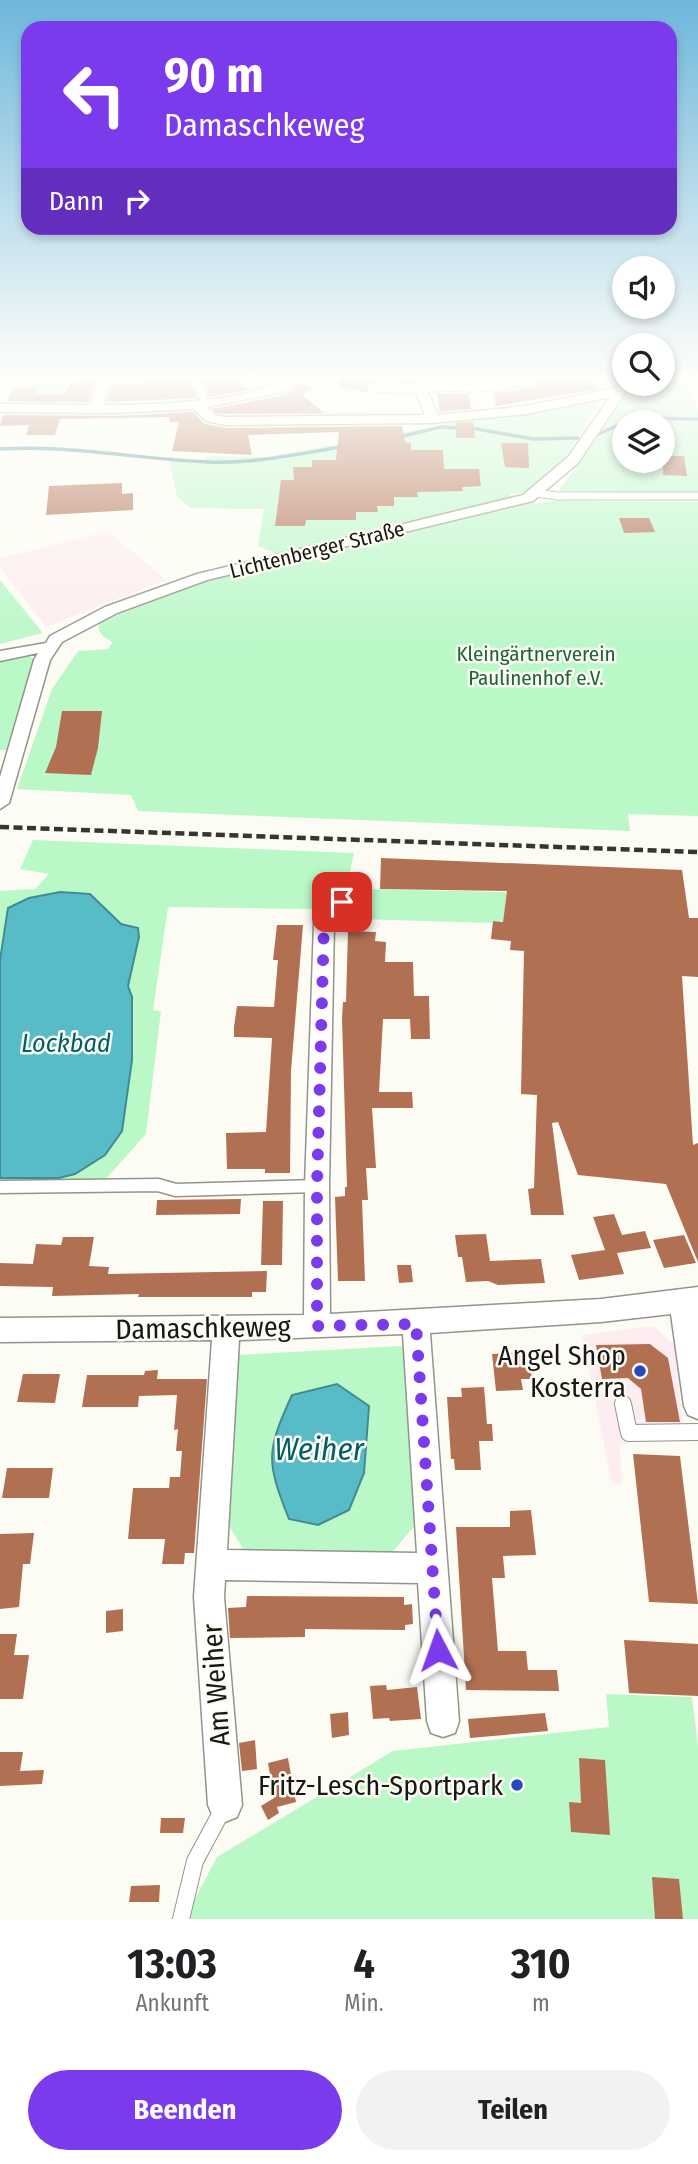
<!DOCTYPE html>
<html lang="de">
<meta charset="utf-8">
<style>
:root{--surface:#fff;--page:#f2f2f2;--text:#202124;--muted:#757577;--accent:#7c3aed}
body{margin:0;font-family:"Fira Sans Condensed",sans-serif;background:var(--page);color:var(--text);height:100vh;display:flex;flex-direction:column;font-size:26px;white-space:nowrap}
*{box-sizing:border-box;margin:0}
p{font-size:23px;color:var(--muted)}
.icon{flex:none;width:38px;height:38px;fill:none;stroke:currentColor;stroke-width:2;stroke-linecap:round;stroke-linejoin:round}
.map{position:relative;height:1919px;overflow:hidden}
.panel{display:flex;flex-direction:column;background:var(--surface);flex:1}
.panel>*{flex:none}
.hud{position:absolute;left:21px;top:21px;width:656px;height:214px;border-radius:21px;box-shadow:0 4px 10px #0003;background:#7c3aed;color:#fff;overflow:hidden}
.buttons{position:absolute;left:612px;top:256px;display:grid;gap:14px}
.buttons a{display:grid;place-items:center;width:63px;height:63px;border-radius:50%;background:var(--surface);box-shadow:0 4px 10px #0003;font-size:35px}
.pin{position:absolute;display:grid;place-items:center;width:60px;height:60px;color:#fff;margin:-30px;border-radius:14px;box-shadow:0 4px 10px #0006}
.me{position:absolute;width:77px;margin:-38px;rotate:356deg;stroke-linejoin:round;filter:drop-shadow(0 0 5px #0008)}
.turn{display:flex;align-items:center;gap:24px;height:147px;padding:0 28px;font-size:32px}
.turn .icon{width:91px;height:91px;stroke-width:2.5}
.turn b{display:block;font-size:49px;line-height:60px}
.then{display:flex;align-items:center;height:66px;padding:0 28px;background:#0003;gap:14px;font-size:26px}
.eta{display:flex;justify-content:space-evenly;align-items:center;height:119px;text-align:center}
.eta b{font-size:42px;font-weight:700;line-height:49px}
.primary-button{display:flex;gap:14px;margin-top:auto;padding:14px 28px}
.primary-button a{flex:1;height:80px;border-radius:42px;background:var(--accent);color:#fff;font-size:28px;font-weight:700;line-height:80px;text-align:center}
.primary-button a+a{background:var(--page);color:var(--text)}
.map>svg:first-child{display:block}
</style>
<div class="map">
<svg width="698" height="1919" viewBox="0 0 698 1919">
<rect width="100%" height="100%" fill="#fdfcf4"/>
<path fill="#fdedf1" d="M653,1326L674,1344L685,1439L632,1440L620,1447L622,1483L612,1484L582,1335Z"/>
<path fill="#fdedef" d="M108,531L166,580L46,627L0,567V558Z"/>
<path fill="#baf8c8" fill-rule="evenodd" d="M29,378H67L56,405H16Z
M650,383L685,385L698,410V493L558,491L591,447L615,405L625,396ZM625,422H663V460H625Z
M595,400H601L561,464L522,493L510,494V499L277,554L258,546L264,509L190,508L177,496L168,457L205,460L207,456L265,457L454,423L453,420Z
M554,501L698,502V816L628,814L630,831L138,811L131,795L17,789L52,689L78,651L108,649L113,642C103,637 97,633 99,622L207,581L529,502L536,504Z
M0,580L42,632V633L0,644Z
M25,655L32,657L34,661L8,750H0V662Z
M33,840L354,853L347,884L335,883L315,909L168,907L153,1010L161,1011L146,1134L103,1182H0V891L35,889L49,874L20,869Z
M361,889L507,892L503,921H493L492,923L358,919Z
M402,1346L408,1351L417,1523L389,1556L246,1553L226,1521L236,1355Z
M606,1694L692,1697L698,1746V1919H188L189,1910L217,1857L393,1751L609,1727Z"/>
<path fill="#58bbc8" stroke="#458a92" stroke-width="2" d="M60,892L90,894L121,924L138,928L139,937L128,986L132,997V1060L122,1131L105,1155L75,1174L59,1178H0V960L8,908L29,898Z
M337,1384L369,1406L364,1473L349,1510L318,1525L289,1519C266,1461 266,1452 292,1395Z"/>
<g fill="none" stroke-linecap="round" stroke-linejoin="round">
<path stroke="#458a92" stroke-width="3.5" d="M626,422L633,418L698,419
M594,436L625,422
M399,437L441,427L477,429L533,439L578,438
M0,449C70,445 138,459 208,462C253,464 297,454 341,447"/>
</g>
<path fill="#b27053" d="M80,378H96L88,402L7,401L13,387L38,388L35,394H65L71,383H78Z
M146,378H188L197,398L107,402L112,385H145Z
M201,378H234L245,389L275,382L243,391L209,397Z
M340,378L395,382L415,379L418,384L372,382L367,385L368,393L339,386Z
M539,378H590L598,389L496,406L493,393L535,388L540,384Z
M304,385L313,389L302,394L324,413H400L226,414L216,413L212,409L279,396Z
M437,393L469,394L471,409L440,412Z
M193,412L205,424L226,428L402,426L405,442L411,443V450H443L444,469H479L481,486L462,487L463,491L417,492L418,497H394V506H377L378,512H356V520H306L305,526H275L281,480H294L293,467H312V460H336L339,432L248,435L252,455L172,451L179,422L170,423L169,417L60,419L55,435H26L29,425L0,426L3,415L116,416Z
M473,422L475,438H456V423Z
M501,443H528L529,468L505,467Z
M668,456H684L687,476L663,475V457Z
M122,483V494L133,493V510L46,515L49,486Z
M619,518H649L655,532L624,533Z
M62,711H102L98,748L91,775L45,773L56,747Z
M381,858L682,870L689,918H698V977L682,976L693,1145L698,1143V1262L666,1184L578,1175L558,1122L552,1123L564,1215H531L528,1189L534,1188L537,1095L521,1094L524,951L510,950L511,941L491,939L493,921L503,922L507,891L380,889Z
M277,925H303L291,1071L290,1173H265V1169H227L226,1133L266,1132L272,1038L234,1037V1027L237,1006L274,1007L278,960H273Z
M348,931L376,932L375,941L386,942L385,962H413L414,996H429L430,1039H411L410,1019H383L379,1092H412L413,1108H372L376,1168H366L368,1200H362L365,1281H338L335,1197L345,1196V1187H347L342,1018L343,1002H346Z
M241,1199L240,1214L156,1215L157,1200Z
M263,1201H283L282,1265H261Z
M614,1214L622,1235L645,1231L651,1248L617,1253L624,1274L579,1280L571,1255L605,1250L593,1217Z
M486,1234L490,1261L541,1259L545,1283L498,1285L488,1281L466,1282L462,1257H458L455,1235Z
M684,1235L696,1263L664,1268L653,1240Z
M63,1237H94L89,1266L109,1267L108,1274L267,1271L266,1292H252V1297H138L139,1294L52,1296L53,1287L0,1286V1263L33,1264L36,1244L61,1245Z
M397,1265H411L413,1282L399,1283Z
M650,1344L668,1358L680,1422H646L641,1389L628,1378L602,1379L596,1345Z
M528,1352L532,1379H521L523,1390L496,1391L492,1354Z
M158,1370L157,1379H207L194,1553H185L184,1564H162L165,1539H128L133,1488H169L170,1477H180L182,1451H176L178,1429L174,1430L177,1395L139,1396L138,1407H82L87,1375H144L145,1371Z
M23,1374H60L55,1403L17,1402Z
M484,1387L487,1424H492L493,1441H479L481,1470H455L454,1459H451L447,1397H462L461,1388Z
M633,1454L680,1456L698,1604L649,1602Z
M7,1468H53L49,1498H2Z
M531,1510L536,1555L503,1556L505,1578H492L498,1651H526L528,1670H557L559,1691L466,1690L456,1527H510V1511Z
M34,1533L30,1564H23L19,1607L0,1609V1534Z
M247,1596L404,1597V1605L412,1604L413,1624L405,1625V1630L305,1629V1637L230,1638L228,1608L246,1607Z
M123,1609V1631L106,1633V1611Z
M0,1634H17L14,1655H29L23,1699H0Z
M624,1640L698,1644V1696L629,1693Z
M386,1685L387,1690L417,1687L421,1719L390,1721L389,1718L373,1719L370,1686Z
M348,1712L349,1735L332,1738L330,1714Z
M545,1713L548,1731L470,1738L468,1719Z
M255,1740L257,1769L242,1771L239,1743Z
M0,1752H23L20,1771L44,1770L42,1784L0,1786Z
M288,1758L296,1802L277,1807L279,1813L268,1820L261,1806L274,1798L268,1763Z
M579,1758L605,1760L610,1835L571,1832L569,1802L581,1803Z
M161,1818H185L183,1833H160Z
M652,1877L679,1879L683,1919H655Z
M160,1885L159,1902H129L131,1886Z"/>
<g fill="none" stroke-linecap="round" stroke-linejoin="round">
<g stroke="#94938c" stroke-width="9">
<path id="service-far2" d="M194,378L206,404
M423,387L478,388L534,382
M372,388L421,390
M536,493L557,496H698"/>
</g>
<g stroke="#94938c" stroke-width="15">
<path id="service-far1" d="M0,1187L158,1185L176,1190L317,1186"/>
</g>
<g stroke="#94938c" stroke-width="18">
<path id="service" d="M623,1404L629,1433L698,1432
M181,1919L195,1861L223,1809"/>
</g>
<g stroke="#94938c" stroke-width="3">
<path id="minor" d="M99,378H111L103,405C147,405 191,403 234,396C261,391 287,378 314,378L278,393L207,407L215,415L226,417L425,415L415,390L423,383L429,387L427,390L438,415L526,406L616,388L625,381L636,383L624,394L578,463L533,501L207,580L117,613L62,642L50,660L9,803L0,809V777L34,660L38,653L0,661V651L46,643L50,636L105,607L197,574L523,495L568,457L610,397L526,414L433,423L226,425L206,421L194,409L116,413L0,412V404L90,405Z
M342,895L349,897L352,902L334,924L329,1186L330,1314L601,1299L698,1287V1419L688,1415L684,1406L671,1314L601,1322L430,1333L459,1721L455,1733L443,1737L431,1733L427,1721L418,1583L225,1580L224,1597L242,1805L237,1817L225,1822L213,1817L208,1805L194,1597L212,1340L0,1342V1318L304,1315L305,1186L314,923L335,897ZM403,1334L417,1553L227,1550L239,1340Z"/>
</g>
<g stroke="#94938c" stroke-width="3">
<path id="tertiary" d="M687,378H698V384Z"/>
</g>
<use href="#service-far2" stroke="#fff" stroke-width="7"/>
<use href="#service-far1" stroke="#fff" stroke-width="12"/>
<use href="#service" stroke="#fff" stroke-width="16"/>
<use href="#minor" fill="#fff" fill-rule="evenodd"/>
<use href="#tertiary" fill="#fff" fill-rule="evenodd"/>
<path stroke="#363532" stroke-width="4.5" stroke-dasharray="9 4.5" stroke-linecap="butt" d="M0,827L698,852"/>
</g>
<linearGradient id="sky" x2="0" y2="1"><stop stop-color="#6eb7db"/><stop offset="0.58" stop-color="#fefefa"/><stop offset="1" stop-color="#fefefa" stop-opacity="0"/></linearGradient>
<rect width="698" height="647" fill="url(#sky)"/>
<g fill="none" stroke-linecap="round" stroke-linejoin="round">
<path stroke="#7c3aed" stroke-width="12" stroke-dasharray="0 21.6" d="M342,902L324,923L317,1186V1326L416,1324L438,1650"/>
</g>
<g fill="#244bb9" stroke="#fdfcf4" stroke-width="2.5">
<circle cx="640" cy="1371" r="7"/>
<circle cx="517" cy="1785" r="7"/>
</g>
<g text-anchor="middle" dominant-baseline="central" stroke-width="5" stroke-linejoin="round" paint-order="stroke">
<g font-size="21" fill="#181715" stroke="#fdfcf4">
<text transform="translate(317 550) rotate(-14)">Lichtenberger Straße</text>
</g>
<g font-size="21" fill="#206539" stroke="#fdfcf4">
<text x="536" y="654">Kleingärtnerverein<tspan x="536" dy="24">Paulinenhof e.V.</tspan></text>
</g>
<g font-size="26" font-style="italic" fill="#025d67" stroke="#fdfcf4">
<text x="66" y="1043">Lockbad</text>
</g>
<g font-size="28" fill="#181715" stroke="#fdfcf4">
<text transform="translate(203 1328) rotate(-1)">Damaschkeweg</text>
<text transform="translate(216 1685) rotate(-94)">Am Weiher</text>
</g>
<g font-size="28" fill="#181715" stroke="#fdfcf4" text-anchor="end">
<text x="626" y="1355">Angel Shop<tspan x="626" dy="32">Kosterra</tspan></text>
<text x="503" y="1785">Fritz-Lesch-Sportpark</text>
</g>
<g font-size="32" font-style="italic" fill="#025d67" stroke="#fdfcf4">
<text x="319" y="1449">Weiher</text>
</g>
</g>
</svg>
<div class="buttons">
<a><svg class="icon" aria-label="sound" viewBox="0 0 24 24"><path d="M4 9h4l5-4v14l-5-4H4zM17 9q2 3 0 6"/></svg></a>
<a><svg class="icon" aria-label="search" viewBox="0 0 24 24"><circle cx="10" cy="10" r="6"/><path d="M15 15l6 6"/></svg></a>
<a><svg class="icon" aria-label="layers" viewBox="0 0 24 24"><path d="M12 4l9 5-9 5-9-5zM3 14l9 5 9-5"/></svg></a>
</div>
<div class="pin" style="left:342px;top:902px;background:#d93025"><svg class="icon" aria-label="arrive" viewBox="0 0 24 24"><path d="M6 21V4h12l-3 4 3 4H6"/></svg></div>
<svg class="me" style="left:438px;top:1650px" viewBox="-20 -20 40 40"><path d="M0-17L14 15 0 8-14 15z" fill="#7c3aed" stroke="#fff" stroke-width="4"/></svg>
<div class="hud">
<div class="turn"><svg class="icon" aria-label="left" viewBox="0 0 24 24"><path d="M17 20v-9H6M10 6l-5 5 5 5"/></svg><div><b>90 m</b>Damaschkeweg</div></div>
<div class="then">Dann<svg class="icon" aria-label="right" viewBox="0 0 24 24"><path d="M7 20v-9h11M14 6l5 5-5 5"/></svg></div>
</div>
</div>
<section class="panel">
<div class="eta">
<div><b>13:03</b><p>Ankunft</p></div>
<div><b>4</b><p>Min.</p></div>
<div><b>310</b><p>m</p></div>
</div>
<div class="primary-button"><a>Beenden</a><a>Teilen</a></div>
</section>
